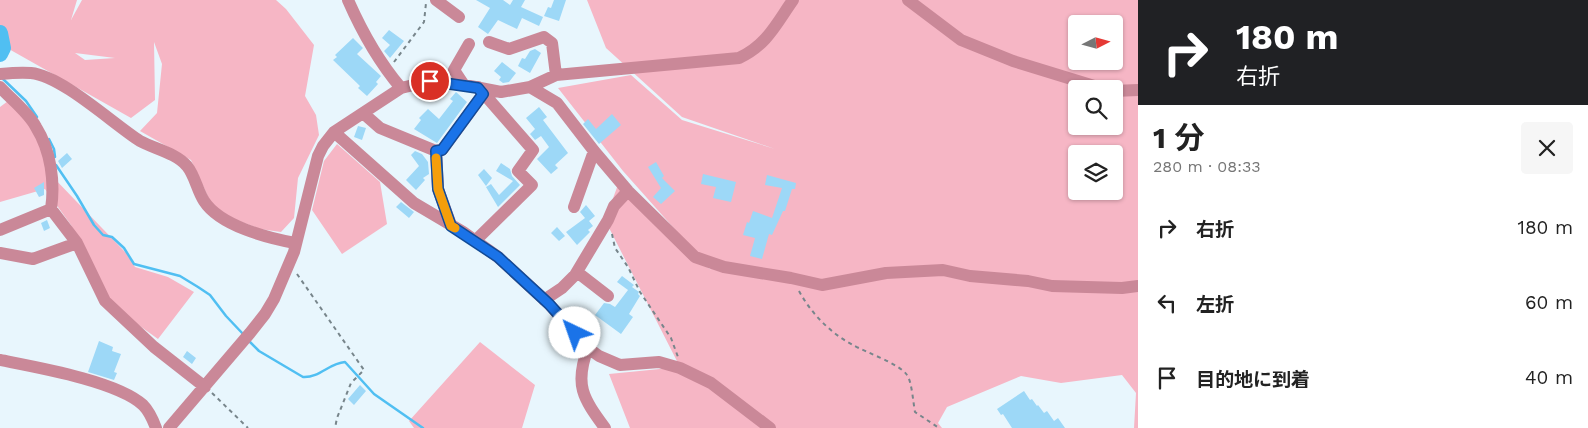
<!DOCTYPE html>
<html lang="ja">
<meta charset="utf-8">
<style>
:root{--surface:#fff;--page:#f6f6f6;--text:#222;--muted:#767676}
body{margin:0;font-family:"Work Sans","Noto Sans JP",sans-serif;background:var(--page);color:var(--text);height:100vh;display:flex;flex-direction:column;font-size:19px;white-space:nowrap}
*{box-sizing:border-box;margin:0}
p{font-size:16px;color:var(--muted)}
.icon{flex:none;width:28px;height:28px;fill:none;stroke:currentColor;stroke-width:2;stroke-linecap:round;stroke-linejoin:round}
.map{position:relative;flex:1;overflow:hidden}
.side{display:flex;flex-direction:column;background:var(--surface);width:450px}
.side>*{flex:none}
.banner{background:#202124;color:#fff;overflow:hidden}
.needle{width:32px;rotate:84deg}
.controls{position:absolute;left:1068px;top:15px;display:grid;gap:10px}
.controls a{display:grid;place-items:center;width:55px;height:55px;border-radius:5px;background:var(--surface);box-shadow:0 1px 4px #0004;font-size:25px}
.pin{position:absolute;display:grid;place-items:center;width:42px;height:42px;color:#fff;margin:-21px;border:2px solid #fff;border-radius:50%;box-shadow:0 1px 5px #0007}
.me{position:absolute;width:55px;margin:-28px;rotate:318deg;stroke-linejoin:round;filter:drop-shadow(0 0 4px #0008)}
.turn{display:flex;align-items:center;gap:18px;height:105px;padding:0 15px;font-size:22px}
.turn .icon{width:65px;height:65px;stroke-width:2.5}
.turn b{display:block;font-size:35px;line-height:42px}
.round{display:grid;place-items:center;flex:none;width:52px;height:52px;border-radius:5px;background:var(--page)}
.summary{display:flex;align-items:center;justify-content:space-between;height:85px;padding:0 15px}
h1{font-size:30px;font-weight:700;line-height:38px}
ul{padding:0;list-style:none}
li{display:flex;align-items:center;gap:15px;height:75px;padding:0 15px}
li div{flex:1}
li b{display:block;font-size:19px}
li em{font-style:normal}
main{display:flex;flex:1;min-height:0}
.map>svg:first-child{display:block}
</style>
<main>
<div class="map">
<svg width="1138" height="428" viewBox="0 0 1138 428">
<rect width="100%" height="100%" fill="#e8f6fd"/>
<path fill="#f6b6c5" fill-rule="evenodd" d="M0,0H77L71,20L82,0H276L286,9L314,45L305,96L316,115L319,135L298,178L294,218L281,232L260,229L223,215L210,201L191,160L140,131L157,113L162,64L154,42L155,100L131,118L0,44ZM75,53L115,58L85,60Z
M587,0H1138V428H1134L1136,393L1122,375L1061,383L1021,376L947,407L938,423L942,428H630L609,374L680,367L605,220L619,182L695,257L711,270L623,171L558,88L631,75L682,120L775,149L682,117L606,48ZM1076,24H1114V61H1076ZM1076,89H1114V126H1076ZM1076,154H1114V191H1076Z
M8,101L35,126L51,175L126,253L135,267L168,277L194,292L158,339L105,301L71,225L45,189L0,202V107Z
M337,144L380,182L387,224L342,254L312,210L324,161Z
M480,342L535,385L522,428H414L409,421Z"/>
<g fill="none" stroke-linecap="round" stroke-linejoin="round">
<path stroke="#50bff2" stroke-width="2.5" d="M3,79L26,101L37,117
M49,139L54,149L55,157
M56,165L77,196L94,225L103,235L112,237L124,248L134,264L180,276L198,287L210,295L226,316L244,335
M249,341L259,351L303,377C320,378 329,363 345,362L374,394L423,428"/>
<path stroke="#50bff2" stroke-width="16" d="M0,33L3,48L0,54"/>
</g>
<path fill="#9dd8f7" d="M476,0H503L510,5L513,0H525L521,7L543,17L539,26L522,18L517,29L498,20L488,34L478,27L490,8Z
M554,0H566L559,21L544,16L548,7L551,8Z
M389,30L404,41L390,58L384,51L390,45L382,38Z
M353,38L363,48L357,54L381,76L376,82L378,84L367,96L358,88L360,86L333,60L337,57L335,55Z
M535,49L541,53L530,73L518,66L522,58L525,59L530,51Z
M502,62L516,73L509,82L503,83L499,80L501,77L494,71Z
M456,92L467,102L437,143L414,129L421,120L419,118L428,109L439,119L453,101L450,99Z
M539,107L547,117L543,120L568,153L555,165L558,168L551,174L537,159L549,147L541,136L535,140L530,134L535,129L526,118Z
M612,114L621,125L599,144L583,124L588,119L596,129Z
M358,126L366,128L362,140L354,137Z
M415,151L422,154L428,162L429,174L423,178L425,180L416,190L406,180L419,166L411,155Z
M67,153L72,159L62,168L58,161Z
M656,162L664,176L662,178L675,191L661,204L653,197L661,188L648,167Z
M501,163L510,169L512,176L520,185L498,207L486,187L491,184L499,195L513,181L496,171Z
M484,169L492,178L486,186L478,175Z
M703,174L736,182L731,202L713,198L716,187L701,184Z
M767,175L796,183L795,189H792L785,211H783L772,235L769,234L762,259L750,256L755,238L743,235L747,222L749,223L753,211L772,218L782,188L765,185Z
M44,182V195L39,197L34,188Z
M401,202L414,212L409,218L396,207Z
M586,205L595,216L589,221L593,226L588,230L590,232L577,245L566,232L585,218L580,212Z
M47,220L50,228L44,231L41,223Z
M557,227L565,236L559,241L551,233Z
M622,276L634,285L632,287L639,292L638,294L640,296L629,314L633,317L621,334L595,315L604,303L610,304L615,307L628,290L617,282Z
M99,341L113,347L112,351L121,354L114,372L117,373L114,380L88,372Z
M187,351L196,358L192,364L183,357Z
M360,385L366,391L354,405L348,399Z
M1024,391L1030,400L1032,399L1037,406L1038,405L1044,413L1047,411L1054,421L1058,418L1065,428H1012L1003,414L1001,415L997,409Z"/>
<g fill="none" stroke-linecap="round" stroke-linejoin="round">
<path stroke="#77858b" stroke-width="2" stroke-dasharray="4 4" stroke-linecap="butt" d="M394,62L424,22L426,3
M612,234L615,248L628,267L640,292L671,338L678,357
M297,274L364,370L351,383L337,418L335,428
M799,291C811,313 830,333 853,345C865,352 900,364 907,375C912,382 913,402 915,412L939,428
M212,393L248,428"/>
<path stroke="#ca8898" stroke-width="12" d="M348,0C362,32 379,62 401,88
M436,0L459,17
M908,0L961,40L1013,61L1104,89
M489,42L509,49L544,37L552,43L556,75
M0,74C10,73 21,72 31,73C62,76 112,123 140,141C155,149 176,153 187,166C195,176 197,190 204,201C220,226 268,238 295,243
M464,85L454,70L469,44
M0,87C11,99 29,113 36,127C51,151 55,182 51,209L77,243L105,301L154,347L205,387
M530,87L557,103L594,151L628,191L695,257L724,267L791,278L822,285L886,273L943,270L970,276L1028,281L1052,286L1122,288L1138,286
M1114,91L1138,90
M363,113L380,128L436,151L438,189L451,225
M334,132L414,203L463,232L498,257L549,304L588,348L599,356L620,365L659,362L680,368L711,383L770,428
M436,151L442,150L483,94
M574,207L594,151
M0,230L51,209
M475,241L532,185L518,171L533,150L478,87
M0,253L33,259L77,243
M577,272L608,296
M544,300L562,288L575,275L608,220L614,206L628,191
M588,348C574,385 583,398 605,428
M0,360C35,367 117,381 143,405C149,411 153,420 156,428
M169,428L250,333L265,314L274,299L294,252L318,156L323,146L334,132L401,88L430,81L470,86L501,92L530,87L556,75L739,58C767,45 776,24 793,0"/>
</g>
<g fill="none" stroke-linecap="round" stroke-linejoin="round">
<g stroke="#114b97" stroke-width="12">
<path id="route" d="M430,81L478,88L483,94L442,150L436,151L438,189L451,226L498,257L549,304L575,333"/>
</g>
<use href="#route" stroke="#1a73e8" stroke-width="9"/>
<path stroke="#f59e0b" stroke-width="9" d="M436,158L438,189L451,226L455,228"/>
</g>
</svg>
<div class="controls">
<a><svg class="needle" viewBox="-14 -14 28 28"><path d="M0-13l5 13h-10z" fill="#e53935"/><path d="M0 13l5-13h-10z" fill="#767676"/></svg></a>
<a><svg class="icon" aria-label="search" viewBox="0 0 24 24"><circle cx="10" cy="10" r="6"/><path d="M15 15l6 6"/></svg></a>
<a><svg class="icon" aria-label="layers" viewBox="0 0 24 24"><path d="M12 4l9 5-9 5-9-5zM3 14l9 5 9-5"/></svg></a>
</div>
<div class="pin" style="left:430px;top:81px;background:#d93025"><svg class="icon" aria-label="arrive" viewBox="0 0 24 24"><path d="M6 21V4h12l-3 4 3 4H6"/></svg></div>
<svg class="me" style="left:575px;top:333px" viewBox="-20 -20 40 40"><circle r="19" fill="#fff"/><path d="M0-13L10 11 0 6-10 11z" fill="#1a73e8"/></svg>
</div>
<section class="side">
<div class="banner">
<div class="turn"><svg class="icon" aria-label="right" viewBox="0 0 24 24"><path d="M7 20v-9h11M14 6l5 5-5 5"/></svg><div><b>180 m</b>右折</div></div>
</div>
<div class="summary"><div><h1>1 分</h1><p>280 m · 08:33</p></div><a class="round"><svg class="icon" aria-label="close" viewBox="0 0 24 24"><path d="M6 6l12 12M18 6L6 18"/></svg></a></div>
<ul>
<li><svg class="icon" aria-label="right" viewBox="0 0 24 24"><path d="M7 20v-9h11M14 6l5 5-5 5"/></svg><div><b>右折</b></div><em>180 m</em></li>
<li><svg class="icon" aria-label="left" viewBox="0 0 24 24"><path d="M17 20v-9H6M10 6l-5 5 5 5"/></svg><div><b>左折</b></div><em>60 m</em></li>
<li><svg class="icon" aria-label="arrive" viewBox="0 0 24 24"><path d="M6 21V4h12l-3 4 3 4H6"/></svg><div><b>目的地に到着</b></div><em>40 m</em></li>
</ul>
</section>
</main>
